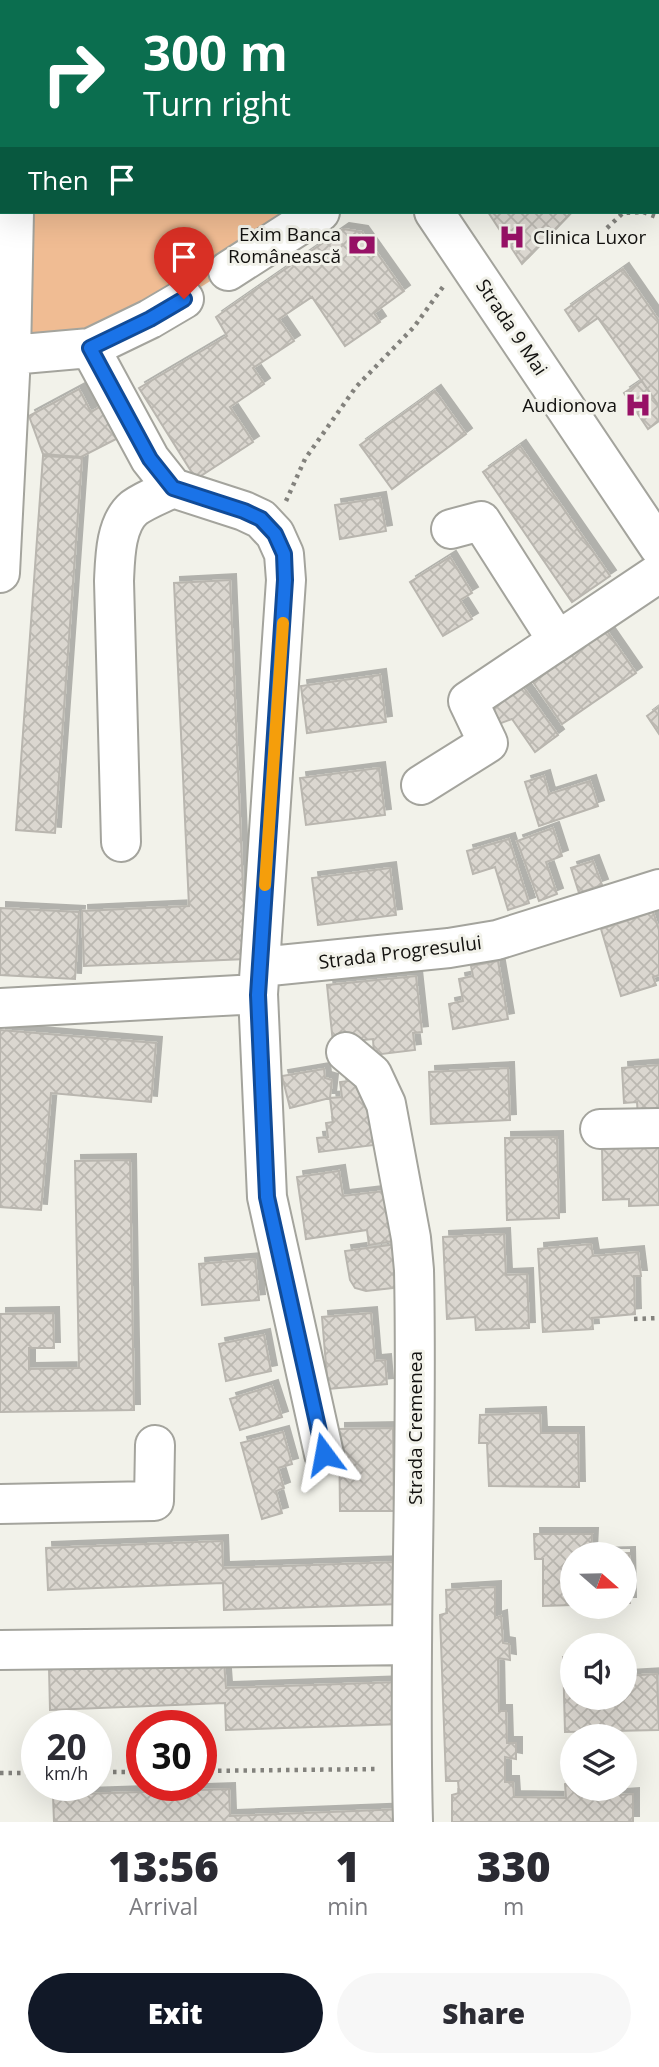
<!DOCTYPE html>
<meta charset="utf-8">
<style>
:root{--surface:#fff;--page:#f7f7f7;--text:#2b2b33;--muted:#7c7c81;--accent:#111827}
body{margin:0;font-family:"Open Sans",sans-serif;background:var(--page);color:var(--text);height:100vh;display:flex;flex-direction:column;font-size:26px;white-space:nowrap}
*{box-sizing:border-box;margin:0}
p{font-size:23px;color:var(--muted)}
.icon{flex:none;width:38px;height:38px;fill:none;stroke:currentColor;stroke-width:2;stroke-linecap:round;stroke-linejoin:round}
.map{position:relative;height:1822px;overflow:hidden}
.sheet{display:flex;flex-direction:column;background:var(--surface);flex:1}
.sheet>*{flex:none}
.guide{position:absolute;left:0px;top:0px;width:660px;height:214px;box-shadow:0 7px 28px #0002;background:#0b6e4f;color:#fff;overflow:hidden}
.needle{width:46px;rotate:110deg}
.fabs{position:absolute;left:560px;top:1542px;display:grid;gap:14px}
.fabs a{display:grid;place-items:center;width:77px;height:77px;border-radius:50%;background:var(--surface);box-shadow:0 7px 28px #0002;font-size:35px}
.speed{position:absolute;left:21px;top:1710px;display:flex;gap:14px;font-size:35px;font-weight:700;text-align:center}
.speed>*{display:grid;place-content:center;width:91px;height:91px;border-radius:50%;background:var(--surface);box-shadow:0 7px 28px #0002;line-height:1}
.speed small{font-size:18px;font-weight:400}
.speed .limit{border:10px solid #d22;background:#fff;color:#111}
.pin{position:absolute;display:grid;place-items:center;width:60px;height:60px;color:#fff;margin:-72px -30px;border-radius:50% 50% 50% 0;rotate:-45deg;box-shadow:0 0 7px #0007}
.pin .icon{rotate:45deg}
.me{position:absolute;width:77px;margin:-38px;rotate:347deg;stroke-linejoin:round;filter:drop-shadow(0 0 5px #0008)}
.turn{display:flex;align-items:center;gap:24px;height:147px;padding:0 28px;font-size:32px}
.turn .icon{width:91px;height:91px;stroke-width:2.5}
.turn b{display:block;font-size:49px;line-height:60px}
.then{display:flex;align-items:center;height:66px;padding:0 28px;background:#0003;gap:14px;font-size:26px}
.eta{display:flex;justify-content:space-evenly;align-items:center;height:119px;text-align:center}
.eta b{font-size:42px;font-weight:800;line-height:49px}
.action{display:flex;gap:14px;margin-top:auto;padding:14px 28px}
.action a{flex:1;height:80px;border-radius:42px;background:var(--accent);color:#fff;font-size:28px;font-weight:800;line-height:80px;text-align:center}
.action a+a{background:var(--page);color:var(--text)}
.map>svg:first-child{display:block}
</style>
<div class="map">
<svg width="659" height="1822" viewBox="0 0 659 1822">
<defs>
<pattern id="building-cross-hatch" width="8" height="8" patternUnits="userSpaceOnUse" patternTransform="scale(1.75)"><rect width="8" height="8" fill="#dbd7d0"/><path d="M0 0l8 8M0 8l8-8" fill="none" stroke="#bbb8b1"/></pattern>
<filter id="shadow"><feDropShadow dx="6" dy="-6" stdDeviation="0" flood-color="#0004"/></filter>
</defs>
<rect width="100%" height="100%" fill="#f2f2ea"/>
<path fill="#f0bc93" d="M0,0L285,2H2V212H320L150,319L11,355L0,238Z"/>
<path fill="url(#building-cross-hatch)" stroke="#b9b6af" stroke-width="2" filter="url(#shadow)" d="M488,212H572L522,264Z
M343,229L362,232L404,291L374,313L380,322L345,346L312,297L279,319L294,341L253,368L264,384L230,407L253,442L196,479L139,388L227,336L216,317Z
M623,269L659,321V406L598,318L579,331L565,310Z
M642,381L659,406V421L648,429L624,393Z
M79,389L91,412L103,405L120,437L81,457L43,454L29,416Z
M435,391L466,434L392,489L360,445Z
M520,446L610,576L572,602L483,472Z
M43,456L82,458L55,833L16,830Z
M380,498L386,531L340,539L335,505Z
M450,557L472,593L460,600L472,619L443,636L410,582Z
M230,580L246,959L84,966L82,911L189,906L174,583Z
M607,631L636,673L562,724L533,682Z
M380,675L386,722L307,733L301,686Z
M519,681L558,735L535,752L512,719L493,726L481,709Z
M659,707V734L647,716Z
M379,768L385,815L306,825L300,778Z
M544,776L549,794L590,781L598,806L539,826L525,782Z
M553,828L562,856L546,862L557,894L539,901L517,841Z
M509,839L529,903L508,910L495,867L473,874L467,851Z
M593,861L602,885L579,893L571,868Z
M390,868L396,915L318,925L312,878Z
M0,908L79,912L75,979L0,975Z
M653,912L659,930V975L653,977L656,985L621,996L601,929Z
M498,961L508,1019L453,1029L449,1004L463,1001L459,979L473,976L471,966Z
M416,976L422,1032L413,1033L415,1050L374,1055L373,1039L333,1043L327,985Z
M0,1030L156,1043L151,1102L51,1093L41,1210L0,1207Z
M659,1065V1116L638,1117L637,1102L624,1103L622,1068Z
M508,1068L510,1120L431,1124L429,1072Z
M324,1069L325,1078L332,1080L330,1098L290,1108L282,1076Z
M363,1079L382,1144L319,1152L317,1138L328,1137L326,1123L333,1122L330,1098L342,1097L340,1082Z
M557,1137L559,1218L507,1220L505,1138Z
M659,1144V1205L629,1206V1199L603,1200L602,1146Z
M130,1160L134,1410L0,1412V1314L53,1313L54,1348H29V1369L79,1368L75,1161Z
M339,1171L343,1196L393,1190L399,1240L369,1245L367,1230L306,1239L297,1177Z
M504,1234L506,1275L527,1274L529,1328L476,1330L475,1317L447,1319L443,1237Z
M397,1244L401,1281L393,1288L366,1291L355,1288L350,1280L345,1251Z
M591,1244L593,1256L638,1252L641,1276H634L635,1314L592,1318L593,1329L543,1332L538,1249Z
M255,1259L259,1300L202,1305L199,1264Z
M371,1313L375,1361L385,1360L387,1384L328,1389L322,1317Z
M264,1335L271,1371L226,1381L219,1344Z
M272,1386L282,1417L240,1430L230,1399Z
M540,1413L541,1433H578L579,1487L489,1486L487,1443H479L480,1415Z
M393,1428L394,1511H340L339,1429Z
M283,1432L292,1464L278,1468L284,1488L276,1491L282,1513L262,1519L241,1443Z
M534,1534H592L591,1554L629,1553L630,1603H625V1554H572V1605L543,1606V1559H535Z
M222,1541L223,1568L398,1562L400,1604L224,1610L223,1583L48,1590L46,1548Z
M495,1587V1618L501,1616L503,1643L509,1644L510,1660L498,1658L499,1711H506L507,1743H516V1759L505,1757V1782H513L514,1797L566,1798L565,1784L572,1783V1788H620V1795L633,1794V1822H452V1795L459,1793L458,1781H446L440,1615L447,1613L446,1590Z
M563,1657H572V1698H625V1676L657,1674L659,1730L565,1732Z
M224,1661L226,1688L400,1682L402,1724L226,1730L225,1703L50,1710L49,1668Z
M229,1789L230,1816L405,1809V1822H54L53,1795Z"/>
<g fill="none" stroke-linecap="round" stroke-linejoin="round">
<g stroke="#a4a49d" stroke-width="42">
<path id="minor" d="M370,2V0
M658,105L659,106
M0,147L2,151
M228,271L320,212
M90,348L150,319L184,299
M11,355L90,348L150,459L173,488L244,511L261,519L275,534L284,554L286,580L258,994L267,1197L324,1454
M451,529L481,521L557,640
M0,573L11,355L14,212
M421,785L488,743L468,701L659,573
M121,842L114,581C115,559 115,524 134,508C145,500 161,494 173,488
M260,967L449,948L497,940L659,889
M0,1008L258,994
M346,1052L372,1074L386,1104L411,1238L414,1270C418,1454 408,1638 413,1822
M600,1129L659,1128
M0,1504L154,1501L155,1445
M0,1650L411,1645"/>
</g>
<g stroke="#a4a49d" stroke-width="42">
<path id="major" d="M284,0L285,2
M434,212L659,547"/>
</g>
<path stroke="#83827d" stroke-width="4.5" stroke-dasharray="3.5 5" stroke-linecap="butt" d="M56,2L57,0
M0,65L2,63
M607,228L623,213L643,212L659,218
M286,501L305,459L356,387L414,327L445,284
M634,1319L659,1318
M201,1771L379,1769
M96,1772H142
M0,1773H37"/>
<use href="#minor" stroke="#fff" stroke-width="38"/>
<use href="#major" stroke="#fff" stroke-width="38"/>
</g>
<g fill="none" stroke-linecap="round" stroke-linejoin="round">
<g stroke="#114b97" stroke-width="18">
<path id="route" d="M184,299L150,319L90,348L150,459L173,488L244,511L261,519L275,534L284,554L285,580L258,995L267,1197L324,1454"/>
</g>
<use href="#route" stroke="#1a73e8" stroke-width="12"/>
<path stroke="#f59e0b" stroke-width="12" d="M265,885L283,623"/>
</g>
<defs>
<g id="hospital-bare" transform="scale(2.1)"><path d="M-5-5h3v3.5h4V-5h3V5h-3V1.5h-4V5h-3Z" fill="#971166" stroke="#f2f2ea" stroke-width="2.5" paint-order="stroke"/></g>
<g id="bank-bare" transform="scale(2.1)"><path d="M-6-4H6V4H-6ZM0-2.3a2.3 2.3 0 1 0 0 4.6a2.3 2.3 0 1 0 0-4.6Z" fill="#971166" stroke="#f2f2ea" stroke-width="2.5" paint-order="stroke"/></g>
</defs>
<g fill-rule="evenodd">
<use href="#hospital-bare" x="512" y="237"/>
<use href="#bank-bare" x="362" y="245"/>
<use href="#hospital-bare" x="638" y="405"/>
</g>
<g text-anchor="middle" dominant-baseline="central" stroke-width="6" stroke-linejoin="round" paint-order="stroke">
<g font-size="19" fill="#12110f" stroke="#f2f2ea" text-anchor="end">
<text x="341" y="234">Exim Banca<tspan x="341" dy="22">Românească</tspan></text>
<text x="533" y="237" text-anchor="start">Clinica Luxor</text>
<text x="617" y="405">Audionova</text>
</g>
<g font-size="19" fill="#12110f" stroke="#f2f2ea">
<text transform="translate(512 327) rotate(56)">Strada 9 Mai</text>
<text transform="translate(400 952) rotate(-7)">Strada Progresului</text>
<text transform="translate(415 1428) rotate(-90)">Strada Cremenea</text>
</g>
</g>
</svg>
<div class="fabs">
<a><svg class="needle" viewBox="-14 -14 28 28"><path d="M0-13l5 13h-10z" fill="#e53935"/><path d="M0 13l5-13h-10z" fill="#7c7c81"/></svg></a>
<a><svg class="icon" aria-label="sound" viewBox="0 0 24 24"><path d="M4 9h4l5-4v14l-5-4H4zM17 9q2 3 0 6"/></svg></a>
<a><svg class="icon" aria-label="layers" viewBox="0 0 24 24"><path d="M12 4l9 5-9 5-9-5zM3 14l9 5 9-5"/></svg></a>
</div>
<div class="speed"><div>20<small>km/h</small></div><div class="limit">30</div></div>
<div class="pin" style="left:184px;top:299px;background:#d93025"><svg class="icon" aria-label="arrive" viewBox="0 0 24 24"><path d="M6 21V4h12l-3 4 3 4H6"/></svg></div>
<svg class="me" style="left:324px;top:1454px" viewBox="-20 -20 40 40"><path d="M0-17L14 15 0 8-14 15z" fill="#1a73e8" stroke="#fff" stroke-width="4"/></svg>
<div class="guide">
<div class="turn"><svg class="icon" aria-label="right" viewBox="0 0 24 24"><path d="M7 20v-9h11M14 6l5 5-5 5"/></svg><div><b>300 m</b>Turn right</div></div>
<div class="then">Then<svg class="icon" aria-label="arrive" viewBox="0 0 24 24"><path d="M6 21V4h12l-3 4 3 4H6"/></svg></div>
</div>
</div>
<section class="sheet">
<div class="eta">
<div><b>13:56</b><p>Arrival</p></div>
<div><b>1</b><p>min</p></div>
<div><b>330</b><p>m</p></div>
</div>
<div class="action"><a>Exit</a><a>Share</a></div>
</section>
